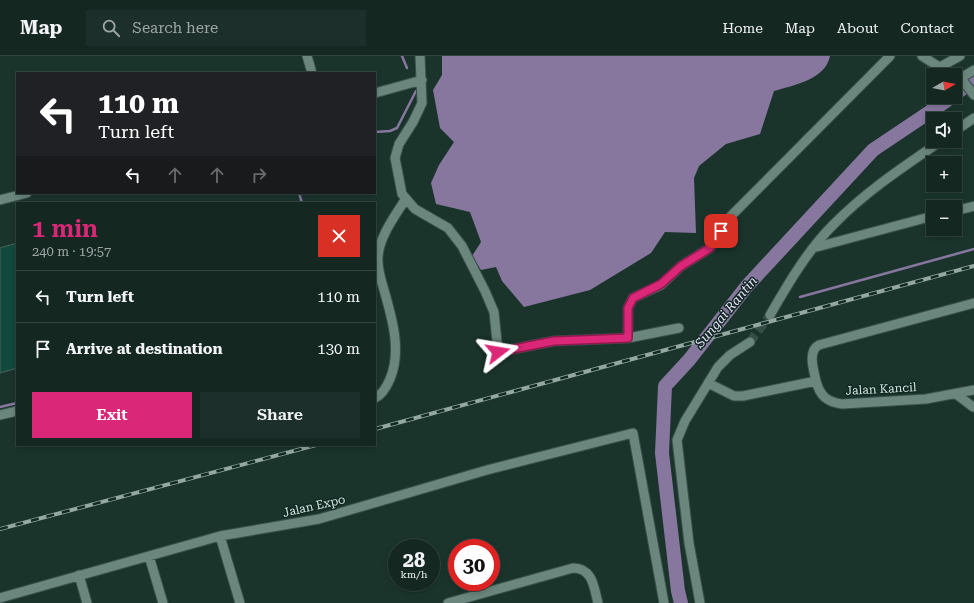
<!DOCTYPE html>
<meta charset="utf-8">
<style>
:root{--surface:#142721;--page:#1d2f2a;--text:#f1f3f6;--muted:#9da5a5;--line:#33443f;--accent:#db2777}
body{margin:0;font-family:"Roboto Serif",serif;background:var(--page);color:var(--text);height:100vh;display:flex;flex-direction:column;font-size:15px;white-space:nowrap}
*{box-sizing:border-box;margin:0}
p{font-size:13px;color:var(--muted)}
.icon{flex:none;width:22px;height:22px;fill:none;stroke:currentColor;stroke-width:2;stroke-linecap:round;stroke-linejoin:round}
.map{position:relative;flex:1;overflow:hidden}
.panel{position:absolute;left:16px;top:146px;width:360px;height:244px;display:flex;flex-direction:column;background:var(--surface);border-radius:0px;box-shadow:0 2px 6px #0003,0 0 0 1px var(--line)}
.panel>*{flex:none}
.top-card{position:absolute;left:16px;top:16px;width:360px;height:122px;border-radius:0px;box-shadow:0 2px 6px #0003,0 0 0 1px var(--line);background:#202124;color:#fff;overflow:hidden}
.needle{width:26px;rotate:81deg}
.fabs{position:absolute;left:926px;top:12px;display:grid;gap:8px}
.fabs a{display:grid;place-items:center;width:36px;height:36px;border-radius:0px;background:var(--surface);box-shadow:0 2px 6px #0003,0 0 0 1px var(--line);font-size:20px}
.speed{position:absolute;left:388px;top:483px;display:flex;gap:8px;font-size:20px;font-weight:700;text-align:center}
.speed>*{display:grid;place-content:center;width:52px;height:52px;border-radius:50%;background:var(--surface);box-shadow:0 2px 6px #0003,0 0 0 1px var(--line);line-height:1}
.speed small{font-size:10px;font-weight:400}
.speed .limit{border:6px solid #d22;background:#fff;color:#111}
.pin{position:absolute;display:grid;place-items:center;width:34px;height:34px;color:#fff;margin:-17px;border-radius:8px;box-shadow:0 2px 6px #0006}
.me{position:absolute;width:44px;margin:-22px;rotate:76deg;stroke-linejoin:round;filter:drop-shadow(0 0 3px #0008)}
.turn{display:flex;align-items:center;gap:14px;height:84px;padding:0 16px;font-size:18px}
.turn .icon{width:52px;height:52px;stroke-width:2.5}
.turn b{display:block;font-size:28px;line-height:34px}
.lanes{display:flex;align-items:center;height:38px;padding:0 16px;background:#0003;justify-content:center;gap:20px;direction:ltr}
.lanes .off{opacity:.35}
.round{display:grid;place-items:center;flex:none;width:42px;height:42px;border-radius:0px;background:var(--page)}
.summary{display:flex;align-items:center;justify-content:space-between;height:68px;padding:0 16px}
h1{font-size:24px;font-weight:600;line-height:30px;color:var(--accent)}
.cta{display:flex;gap:8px;margin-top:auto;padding:8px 16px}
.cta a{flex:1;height:46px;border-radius:0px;background:var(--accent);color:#fff;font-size:16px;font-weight:600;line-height:46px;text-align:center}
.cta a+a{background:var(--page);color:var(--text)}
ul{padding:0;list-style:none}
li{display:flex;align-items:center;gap:12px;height:52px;padding:0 16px;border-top:1px solid var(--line)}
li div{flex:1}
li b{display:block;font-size:15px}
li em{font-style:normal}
header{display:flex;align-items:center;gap:24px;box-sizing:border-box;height:56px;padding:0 20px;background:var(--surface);border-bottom:1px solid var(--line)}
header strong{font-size:19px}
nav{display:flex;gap:22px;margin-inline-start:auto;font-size:14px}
.search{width:280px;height:36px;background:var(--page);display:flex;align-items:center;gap:10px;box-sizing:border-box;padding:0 14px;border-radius:0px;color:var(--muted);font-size:15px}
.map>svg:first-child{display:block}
</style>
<header>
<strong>Map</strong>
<div class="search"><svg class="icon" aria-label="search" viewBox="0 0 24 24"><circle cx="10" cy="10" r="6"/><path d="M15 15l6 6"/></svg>Search here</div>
<nav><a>Home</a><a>Map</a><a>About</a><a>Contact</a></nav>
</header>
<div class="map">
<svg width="974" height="547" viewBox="0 0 974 547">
<rect width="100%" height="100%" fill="#1a342c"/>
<path fill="#87779f" d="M442,0H830C825,24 794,29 774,35L760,78L726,88L699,110L694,122L696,177L665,176L651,197L590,234L524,251L502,225L496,211L481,214L472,200L481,186L470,156L436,148L431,127L439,109L454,86L440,72L433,34L442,19Z"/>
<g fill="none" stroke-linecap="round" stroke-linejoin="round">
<path stroke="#87779f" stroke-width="2.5" d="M402,0L407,12
M375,76L390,75L397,72L416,35
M299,137L302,147
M800,241L974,193
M0,351L17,347"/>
<path stroke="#87779f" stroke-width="14" d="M955,38L974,24
M681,547L678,535L662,397L665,330L689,304L747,230L873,94L952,41"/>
</g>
<path fill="#11493c" stroke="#4a665d" d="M17,187V312L0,317V192Z"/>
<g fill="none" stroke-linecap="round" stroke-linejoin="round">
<path stroke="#364e47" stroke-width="9" stroke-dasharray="9 4.5" stroke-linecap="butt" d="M750,286L770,259"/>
<g stroke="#394f4a" stroke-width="11">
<path id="street" d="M307,0L312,17
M420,0L422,47L413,66L399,88L395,102L402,138L415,153L448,172L462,190L485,235L494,256L498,296L554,285L628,282L679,272
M922,0L952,19
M940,11L960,0
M955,21L963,25L974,39
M959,23L974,14
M375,37L422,24
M955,75L974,62
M0,144L27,137
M955,155L974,150
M813,192L933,160
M770,259C788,228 807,195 833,169C865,136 903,111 941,85
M628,282V252L633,242L661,229L681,210L710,192L730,161L890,0
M816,325C814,315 807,295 819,289L974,247
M708,327L734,340H743L816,325C820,340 827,346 842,348L926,343L974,334
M956,338L973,351
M375,342C382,339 387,330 390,323C402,295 392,262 384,234C381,224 377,212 378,201C379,181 395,160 405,144
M0,359L17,355
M220,480L240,547
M149,500L163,547
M79,519L87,547
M0,542L220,480L319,463L487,414L633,377L664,547
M448,547L573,512C593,512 594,532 598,547
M700,547L689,487L677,384L685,365L718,311L730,299L750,286"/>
</g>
<use href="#street" stroke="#6a867d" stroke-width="9"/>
<g stroke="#94a7a1" stroke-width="4">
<path id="rail" d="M375,373L974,210
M0,473L316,389"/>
</g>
<use href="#rail" stroke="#102a23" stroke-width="2.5" stroke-dasharray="8" stroke-linecap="butt"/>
</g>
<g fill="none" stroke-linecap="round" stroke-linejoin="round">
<g stroke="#8e194d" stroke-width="10">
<path id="route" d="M498,296L554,285L628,282V252L633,242L661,228L681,210L710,192L721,175"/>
</g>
<use href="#route" stroke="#db2777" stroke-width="7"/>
</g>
<g text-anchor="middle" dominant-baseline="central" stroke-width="3" stroke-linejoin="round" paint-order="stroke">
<g font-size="12" fill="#d5e4df" stroke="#102a23">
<text transform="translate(881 333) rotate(-3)">Jalan Kancil</text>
<text transform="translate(314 450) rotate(-13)">Jalan Expo</text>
</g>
<g font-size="13" font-style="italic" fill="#e9dff9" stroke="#102a23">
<text transform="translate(726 256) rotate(-50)">Sungai Rantin</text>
</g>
</g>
</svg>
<div class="fabs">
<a><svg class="needle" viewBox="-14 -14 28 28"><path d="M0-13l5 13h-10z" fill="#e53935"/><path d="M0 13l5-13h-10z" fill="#9da5a5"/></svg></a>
<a><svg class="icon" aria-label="sound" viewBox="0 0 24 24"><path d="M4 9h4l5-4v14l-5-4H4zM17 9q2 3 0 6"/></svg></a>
<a>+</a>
<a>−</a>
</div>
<div class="speed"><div>28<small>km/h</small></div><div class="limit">30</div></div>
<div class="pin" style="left:721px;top:175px;background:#d93025"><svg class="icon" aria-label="arrive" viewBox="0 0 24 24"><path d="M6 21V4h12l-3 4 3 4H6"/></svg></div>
<svg class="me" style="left:498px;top:296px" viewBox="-20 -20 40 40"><path d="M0-17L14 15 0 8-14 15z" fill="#db2777" stroke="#fff" stroke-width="4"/></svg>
<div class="top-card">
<div class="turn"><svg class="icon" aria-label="left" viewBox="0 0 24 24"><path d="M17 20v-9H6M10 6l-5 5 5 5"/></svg><div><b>110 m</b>Turn left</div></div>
<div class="lanes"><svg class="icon" aria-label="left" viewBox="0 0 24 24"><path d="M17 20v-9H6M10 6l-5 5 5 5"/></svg><svg class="icon off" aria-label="ahead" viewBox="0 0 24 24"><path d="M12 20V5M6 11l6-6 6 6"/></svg><svg class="icon off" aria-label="ahead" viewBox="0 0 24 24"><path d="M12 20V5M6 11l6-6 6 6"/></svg><svg class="icon off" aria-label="right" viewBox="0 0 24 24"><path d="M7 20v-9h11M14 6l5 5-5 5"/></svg></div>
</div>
<section class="panel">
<div class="summary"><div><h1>1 min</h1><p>240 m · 19:57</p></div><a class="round" style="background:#d93025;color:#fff"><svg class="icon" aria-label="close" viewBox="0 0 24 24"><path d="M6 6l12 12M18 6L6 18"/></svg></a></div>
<ul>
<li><svg class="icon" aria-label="left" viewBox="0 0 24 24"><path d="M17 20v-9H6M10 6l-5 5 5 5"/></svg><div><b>Turn left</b></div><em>110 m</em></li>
<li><svg class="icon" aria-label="arrive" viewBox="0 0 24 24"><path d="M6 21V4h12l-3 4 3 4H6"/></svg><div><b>Arrive at destination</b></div><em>130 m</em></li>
</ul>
<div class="cta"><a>Exit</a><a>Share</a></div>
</section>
</div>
